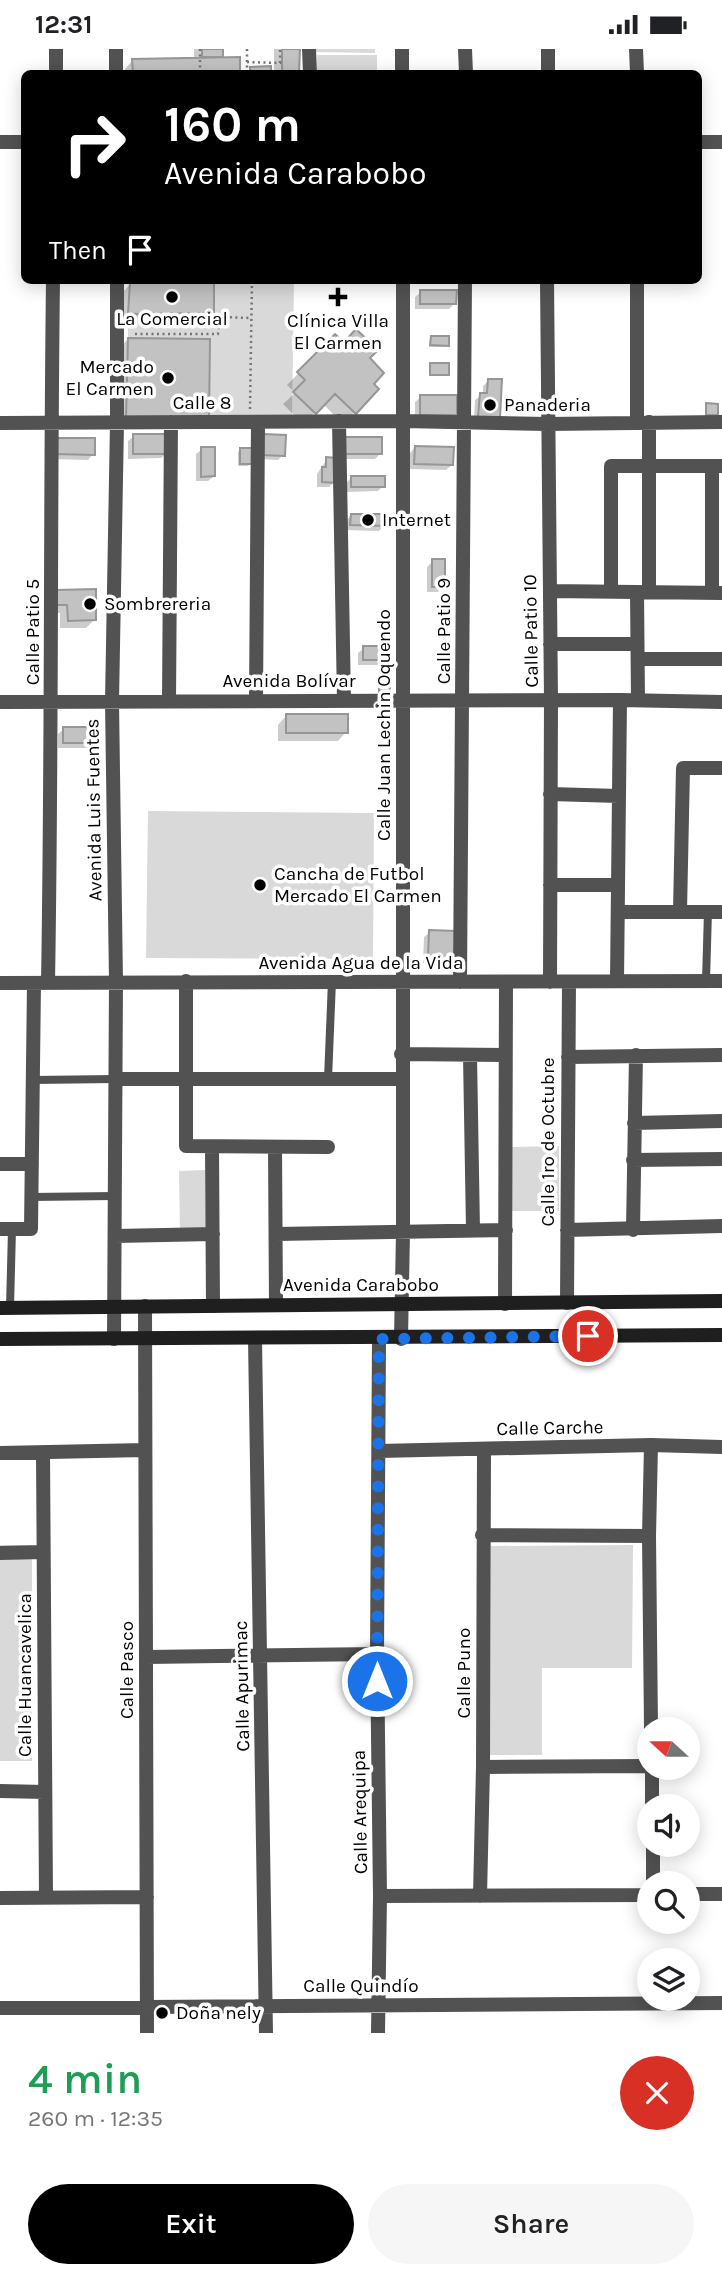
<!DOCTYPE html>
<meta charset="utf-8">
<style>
:root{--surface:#fff;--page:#f6f6f6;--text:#202124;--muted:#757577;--accent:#000}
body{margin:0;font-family:Karla,sans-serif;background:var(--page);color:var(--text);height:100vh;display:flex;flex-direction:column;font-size:26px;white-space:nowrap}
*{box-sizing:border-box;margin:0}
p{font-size:23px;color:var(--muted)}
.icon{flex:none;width:38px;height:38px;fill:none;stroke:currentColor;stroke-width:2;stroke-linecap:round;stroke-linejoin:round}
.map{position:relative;height:1984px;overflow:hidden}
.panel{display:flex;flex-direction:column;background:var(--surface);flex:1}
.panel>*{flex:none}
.guide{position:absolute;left:21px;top:21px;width:681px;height:214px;border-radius:10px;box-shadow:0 4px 18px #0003;background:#000;color:#fff;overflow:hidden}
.needle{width:46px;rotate:291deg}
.tools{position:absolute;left:637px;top:1668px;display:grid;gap:14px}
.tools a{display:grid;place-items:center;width:63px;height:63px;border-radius:50%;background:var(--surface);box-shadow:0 4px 18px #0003;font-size:35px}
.pin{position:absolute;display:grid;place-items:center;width:60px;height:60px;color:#fff;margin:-30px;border:4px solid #fff;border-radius:50%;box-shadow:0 2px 7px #0007}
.me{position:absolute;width:77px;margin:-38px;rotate:0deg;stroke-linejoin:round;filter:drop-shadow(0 0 5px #0008)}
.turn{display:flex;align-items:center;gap:24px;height:147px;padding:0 28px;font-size:32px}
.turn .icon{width:91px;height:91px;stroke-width:2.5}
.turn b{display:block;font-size:49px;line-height:60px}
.then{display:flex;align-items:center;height:66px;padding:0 28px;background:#0003;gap:14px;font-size:26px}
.round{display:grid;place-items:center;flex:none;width:74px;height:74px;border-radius:37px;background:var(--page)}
.summary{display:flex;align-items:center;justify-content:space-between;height:119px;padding:0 28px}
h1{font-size:42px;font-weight:600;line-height:52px;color:#1e9e55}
.primary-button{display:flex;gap:14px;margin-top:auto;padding:14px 28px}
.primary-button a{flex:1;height:80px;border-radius:42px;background:var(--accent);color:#fff;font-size:28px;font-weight:600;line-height:80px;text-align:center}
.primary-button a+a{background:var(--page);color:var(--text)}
.status{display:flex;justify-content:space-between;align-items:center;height:49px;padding:0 35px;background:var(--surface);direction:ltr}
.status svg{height:19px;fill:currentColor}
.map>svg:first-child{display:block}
</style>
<div class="status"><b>12:31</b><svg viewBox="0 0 49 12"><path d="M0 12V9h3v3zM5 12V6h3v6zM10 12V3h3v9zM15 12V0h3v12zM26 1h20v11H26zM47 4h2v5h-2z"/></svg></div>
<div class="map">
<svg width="722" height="1984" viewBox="0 0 722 1984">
<rect width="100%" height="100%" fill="#fff"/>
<path fill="#d9d9d9" d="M311,0H375V4L311,3Z
M317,6H377V24H317Z
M130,231H294L292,368L209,369L210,290L128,289V265L214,263L213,232Z
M148,762L374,764L373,910L146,909Z
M559,1097V1162H511L510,1098Z
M205,1121L206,1181L180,1182L179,1122Z
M0,1496H32V1712H0Z
M633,1496L632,1619H542V1706H490L491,1497Z"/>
<path fill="#0003" d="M194,0H221V10L238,9V24H125V20L133,11L194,10Z
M274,0H298V24H274Z
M158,231H187L184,234L212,263L203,272L121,273L123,243L131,234H160Z
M421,243L455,254L449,260H415V248Z
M335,287L367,309L371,335L377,340L343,375L323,355L303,375L283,355L295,344L287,336Z
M431,288L447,296L445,298H429Z
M128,290L207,369L195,380L116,379L117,302Z
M431,315L447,325L445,327H429Z
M489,331L498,368L474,372L475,351L483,345V337Z
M421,348L456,366L450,371H415V353Z
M134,387L167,404L161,409L128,410V392Z
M343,390L381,404L375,410H338Z
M258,392L283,406L278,411L257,410Z
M50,396L93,405L88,411L50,410Z
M415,398L452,416L446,421L409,420L410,404Z
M202,400L214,427L208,432H196V405Z
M241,400L250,415L248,417H238V403Z
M327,410L334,433L329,438H317V425Z
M351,429L383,437L378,442L346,443V434Z
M351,466L384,476L379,482L346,481V472Z
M433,512L443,538L438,543H427V518Z
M56,543L95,570L86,579H60V564H48Z
M364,599L383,610L378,616H358V604Z
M380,629L388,641L386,644H378L377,631Z
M286,667L346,683L338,692H278V676Z
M64,680L96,694L91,699H58V685Z
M430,883L453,910L447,915L423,914L424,888Z"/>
<path fill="#c2c2c2" stroke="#969696" stroke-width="2" d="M202,0H223V8H202Z
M282,0H300L299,24H282Z
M240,8V24H133L132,10Z
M271,17V24H250V18Z
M214,232V264L128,265L130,233Z
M420,241H457L456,255H420Z
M356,280L378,301L370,309L384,324L374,335L379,340L356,365L335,345L316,365L293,343L305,331L297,323L335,285L344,293Z
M431,287H449V297L430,296Z
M128,289L210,290L209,369L126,368Z
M430,314H449V326H430Z
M488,330H502L500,369L478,368L480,344H487Z
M420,346H457V366H420Z
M706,354L718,355V366H706Z
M133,385H168V405H133Z
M263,385L286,386L285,407L261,406Z
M342,388H382V405H342Z
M55,389H95V406L55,405Z
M415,397L454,398L453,416L414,415Z
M201,398H215V427L201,428Z
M240,399H252V415H240Z
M326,408L337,409L336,434L322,433V418H326Z
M351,427H385V438H351Z
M351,465H386V477L350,476Z
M432,510H445V538H432Z
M96,540V571L68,572L67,556H56V541Z
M363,597H385V611H363Z
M389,626L390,642L379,643V627Z
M286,665H348V684H286Z
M63,678H98V694H63Z
M429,881L456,882L454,911L428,909Z"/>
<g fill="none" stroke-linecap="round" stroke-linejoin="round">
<path stroke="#747474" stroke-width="2.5" stroke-dasharray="2 3.5" stroke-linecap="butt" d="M200,0V24
M247,0V13
M247,24V13L280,14V0
M135,285H218L220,268L252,269
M250,360L252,231"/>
<path stroke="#525252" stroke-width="8" d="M706,932L708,862
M328,1030L332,932
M33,1031L115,1030
M31,1148L115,1147
M10,1259L12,1180"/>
<path stroke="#525252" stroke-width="14" d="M309,0L310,24
M465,0L466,24
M548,0V24
M636,0L637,24
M56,24V0
M116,24V0
M402,24V0
M0,93H24
M698,93H722
M547,231L551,651L550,933
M339,372L344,652
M0,374L403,372L547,375L722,373
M637,374V231
M550,542L722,544
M611,543V417H722
M637,543L638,651
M649,543V373
M712,544V417
M550,595H637
M638,610H722
M169,652L171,373
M256,652L258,373
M0,653L620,651L722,653
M550,745L619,747
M550,836H618
M680,862L683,719H722
M618,863H722
M186,932V1097L328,1098
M617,932L620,651
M460,933L465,231
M0,934L722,932
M48,934C52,700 50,465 53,231
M401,1005L505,1006
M470,1006L473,1181
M568,1008L722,1006
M115,1030H402
M634,1074L722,1072
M212,1098L213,1257
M275,1098L276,1256
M633,1111L722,1110
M0,1115H32
M0,1180H31L34,934
M567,1181L722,1177
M633,1181L636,1006
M276,1185L506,1181
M115,1187L213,1185
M567,1254L569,933
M505,1255L506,933
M145,1257L147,1984
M114,1290L116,932L112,653L117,374V231
M255,1290L266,1984
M401,1290L403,1183V231
M379,1402L651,1396L722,1398
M0,1404L145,1401
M43,1404L46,1848
M482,1486L649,1487
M0,1504L43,1503
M146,1608L377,1605
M651,1680L649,1487L651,1396
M483,1718L649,1717
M652,1718V1757
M0,1742L45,1743
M653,1796V1834
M688,1845H722
M380,1847L649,1846
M480,1847L483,1718L484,1400
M0,1849L147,1848
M0,1959L722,1954
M378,1984L380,1847L377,1605L379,1290"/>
<path stroke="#1f1f1f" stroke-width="14" d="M0,1259L722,1252
M0,1290L722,1286"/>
</g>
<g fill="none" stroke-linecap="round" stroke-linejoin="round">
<path stroke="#1a73e8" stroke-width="12" stroke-dasharray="0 21.6" d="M377,1632L379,1290L588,1287"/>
</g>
<g fill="#000" stroke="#fff" stroke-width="2.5">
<circle cx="172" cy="248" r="7"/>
<path d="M334.5 237.5h7v7h7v7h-7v7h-7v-7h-7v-7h7z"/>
<circle cx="168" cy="329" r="7"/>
<circle cx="490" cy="356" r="7"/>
<circle cx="368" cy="471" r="7"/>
<circle cx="90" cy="555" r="7"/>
<circle cx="260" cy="836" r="7"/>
<circle cx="162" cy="1964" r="7"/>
</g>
<g text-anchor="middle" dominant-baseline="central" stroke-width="7" stroke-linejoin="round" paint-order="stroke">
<g font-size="19" fill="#000" stroke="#fff" text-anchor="start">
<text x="172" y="270" text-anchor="middle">La Comercial</text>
<text x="338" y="272" text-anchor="middle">Clínica Villa<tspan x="338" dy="22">El Carmen</tspan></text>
<text x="154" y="318" text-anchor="end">Mercado<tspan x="154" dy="22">El Carmen</tspan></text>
<text x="504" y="356">Panaderia</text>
<text x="382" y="471">Internet</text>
<text x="104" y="555">Sombrereria</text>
<text x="274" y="825">Cancha de Futbol<tspan x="274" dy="22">Mercado El Carmen</tspan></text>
<text x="176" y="1964">Doña nely</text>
</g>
<g font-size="19" fill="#000" stroke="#fff">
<text x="202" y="354">Calle 8</text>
<text transform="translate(444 582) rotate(-90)">Calle Patio 9</text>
<text transform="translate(531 582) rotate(-91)">Calle Patio 10</text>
<text transform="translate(33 583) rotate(-90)">Calle Patio 5</text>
<text x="289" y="632">Avenida Bolívar</text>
<text transform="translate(384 676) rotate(-90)">Calle Juan Lechin Oquendo</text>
<text transform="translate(94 761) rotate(-91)">Avenida Luis Fuentes</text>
<text x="361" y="914">Avenida Agua de la Vida</text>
<text transform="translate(548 1093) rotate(-90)">Calle 1ro de Octubre</text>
<text x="361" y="1236">Avenida Carabobo</text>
<text transform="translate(550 1379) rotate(-1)">Calle Carche</text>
<text transform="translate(127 1621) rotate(-90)">Calle Pasco</text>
<text transform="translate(464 1624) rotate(-90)">Calle Puno</text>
<text transform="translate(25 1626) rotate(-90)">Calle Huancavelica</text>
<text transform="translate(242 1637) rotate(-91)">Calle Apurimac</text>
<text transform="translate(360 1763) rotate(-91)">Calle Arequipa</text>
<text x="361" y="1937">Calle Quindío</text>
</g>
</g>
</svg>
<div class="tools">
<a><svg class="needle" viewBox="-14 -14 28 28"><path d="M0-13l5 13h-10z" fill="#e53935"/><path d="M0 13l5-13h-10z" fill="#757577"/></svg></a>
<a><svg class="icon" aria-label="sound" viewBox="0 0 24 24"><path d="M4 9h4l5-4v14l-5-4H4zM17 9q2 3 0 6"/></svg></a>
<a><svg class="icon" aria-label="search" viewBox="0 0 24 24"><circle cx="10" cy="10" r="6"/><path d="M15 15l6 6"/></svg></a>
<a><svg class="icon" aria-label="layers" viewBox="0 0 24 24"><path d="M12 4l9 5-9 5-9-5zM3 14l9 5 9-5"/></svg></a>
</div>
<div class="pin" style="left:588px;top:1287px;background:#d93025"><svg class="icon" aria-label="arrive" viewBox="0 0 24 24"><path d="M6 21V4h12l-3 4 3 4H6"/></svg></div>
<svg class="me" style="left:377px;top:1632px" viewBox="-20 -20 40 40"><circle r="17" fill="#1a73e8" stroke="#fff" stroke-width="3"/><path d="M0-11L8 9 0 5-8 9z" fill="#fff"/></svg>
<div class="guide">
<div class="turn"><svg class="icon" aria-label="right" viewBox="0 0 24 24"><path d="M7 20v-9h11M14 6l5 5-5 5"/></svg><div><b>160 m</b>Avenida Carabobo</div></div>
<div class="then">Then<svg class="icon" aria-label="arrive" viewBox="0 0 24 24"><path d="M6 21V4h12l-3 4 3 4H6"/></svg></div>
</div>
</div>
<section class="panel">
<div class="summary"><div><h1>4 min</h1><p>260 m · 12:35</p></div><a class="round" style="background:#d93025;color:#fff"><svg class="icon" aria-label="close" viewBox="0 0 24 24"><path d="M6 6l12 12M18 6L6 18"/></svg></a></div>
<div class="primary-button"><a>Exit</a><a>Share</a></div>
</section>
